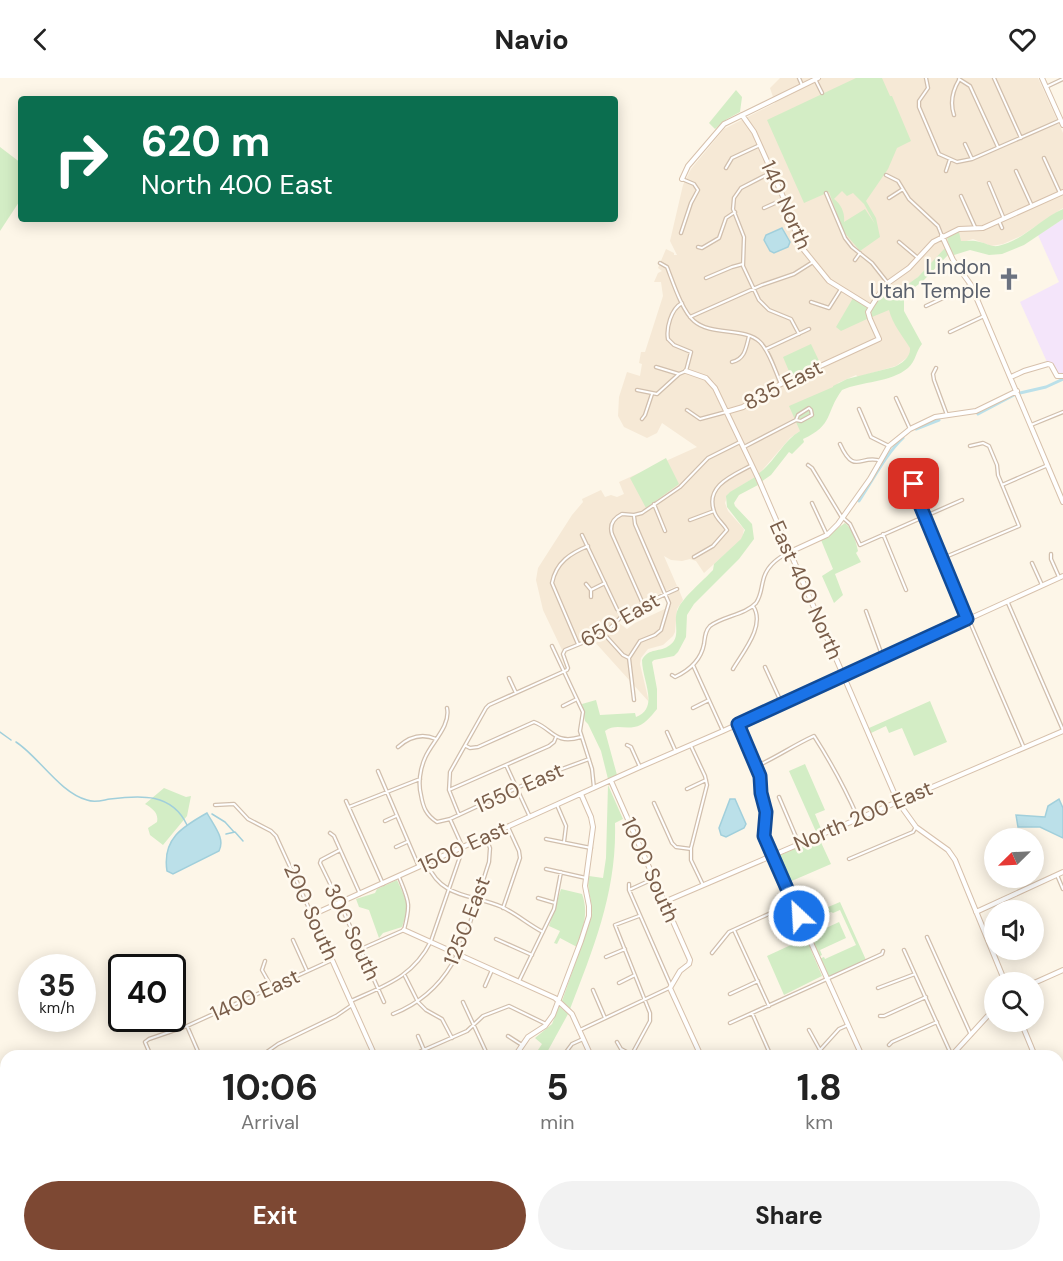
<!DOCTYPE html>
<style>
:root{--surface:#fff;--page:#f2f2f2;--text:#222;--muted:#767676;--accent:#7d4833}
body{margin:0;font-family:"DM Sans",sans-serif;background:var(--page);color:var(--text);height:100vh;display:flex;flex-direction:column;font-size:22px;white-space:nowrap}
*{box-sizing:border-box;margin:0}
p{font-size:20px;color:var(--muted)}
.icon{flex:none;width:33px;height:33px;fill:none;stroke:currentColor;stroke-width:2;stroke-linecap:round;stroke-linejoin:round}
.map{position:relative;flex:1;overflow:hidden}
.side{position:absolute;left:0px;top:972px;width:1064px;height:212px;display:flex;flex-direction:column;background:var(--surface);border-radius:18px 18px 0 0;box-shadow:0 3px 15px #0003}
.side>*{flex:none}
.top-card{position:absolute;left:18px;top:18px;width:600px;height:126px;border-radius:6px;box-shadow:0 3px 15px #0003;background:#0b6e4f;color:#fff;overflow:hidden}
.needle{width:39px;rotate:246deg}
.fabs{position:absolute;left:984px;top:750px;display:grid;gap:12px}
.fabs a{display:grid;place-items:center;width:60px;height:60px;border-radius:50%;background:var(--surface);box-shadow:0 3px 15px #0003;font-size:30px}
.speed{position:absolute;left:18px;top:876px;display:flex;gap:12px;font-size:30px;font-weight:700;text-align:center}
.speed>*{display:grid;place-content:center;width:78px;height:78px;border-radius:50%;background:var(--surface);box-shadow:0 3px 15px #0003;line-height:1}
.speed small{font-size:15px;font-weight:400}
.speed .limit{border:3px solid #111;border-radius:9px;background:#fff;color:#111}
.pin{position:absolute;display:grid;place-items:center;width:51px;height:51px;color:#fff;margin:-26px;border-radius:12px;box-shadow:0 3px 9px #0006}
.me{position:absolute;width:66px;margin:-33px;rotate:335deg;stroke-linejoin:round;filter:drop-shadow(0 0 4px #0008)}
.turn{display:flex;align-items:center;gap:21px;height:126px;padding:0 24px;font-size:27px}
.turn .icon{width:78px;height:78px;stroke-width:2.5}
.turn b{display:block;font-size:42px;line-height:51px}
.eta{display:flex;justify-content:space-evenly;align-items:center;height:102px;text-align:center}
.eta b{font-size:36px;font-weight:700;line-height:42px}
.cta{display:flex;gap:12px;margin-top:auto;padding:12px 24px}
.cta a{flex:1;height:69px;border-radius:36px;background:var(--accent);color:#fff;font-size:24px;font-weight:700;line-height:69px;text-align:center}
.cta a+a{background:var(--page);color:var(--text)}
header{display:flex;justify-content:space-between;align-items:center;height:78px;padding:0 24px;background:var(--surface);font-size:27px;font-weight:700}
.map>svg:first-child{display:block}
</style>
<header><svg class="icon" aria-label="back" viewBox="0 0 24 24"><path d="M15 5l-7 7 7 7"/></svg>Navio<svg class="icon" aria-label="heart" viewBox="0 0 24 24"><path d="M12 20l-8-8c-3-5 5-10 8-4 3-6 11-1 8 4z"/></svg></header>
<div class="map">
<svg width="1063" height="1183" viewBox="0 0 1063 1183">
<rect width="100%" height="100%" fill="#fdf6e8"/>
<path fill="#f6e9d6" d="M780,0H1038L1063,55V130L1021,158L1003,166L991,168L973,161L956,166L945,172L915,202L899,212L907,263L910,269L911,275L908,279L896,288L858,299L856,297L838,305L823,337L790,360L759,396L714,304L707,298L699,295L695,298L704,301L711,308L755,399L728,416L725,425L728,433L744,451L742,461L704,495L696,483L690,481L682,483L671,482L664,478L677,508L626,531L607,552L562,572L543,532L536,502L538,490L572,437L583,424L582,421L601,412L605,419L611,417L617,419L624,416L619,404L697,369L662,345L657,355L647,360L624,349L618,338L619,319L627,294L640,298L642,286L639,285L641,274H645L663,218L661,204H654L658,195L662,193L658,190L666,171L674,175V177H677L670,163L683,107L691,91L724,51L775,25L770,10Z
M679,512L683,522L677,531L675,554L673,558L663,567L648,571L641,580L640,586L649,624L593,562L607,556L619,545L627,551L635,545L671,528L669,517Z"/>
<path fill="#f4e5fa" d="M1063,141V296L1059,297L1053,286L1047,284L1020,224L1059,204L1038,157Z"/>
<path fill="#d3edc5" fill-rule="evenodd" d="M856,0H882L890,18H892L911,63L897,70L888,91L866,123L876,140L880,159L860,173L843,153L829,114L804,125L767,42ZM842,113L847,118L853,115L864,126L875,146L865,131L844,144C845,136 842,127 834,121Z
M736,12L742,19L740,34L727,41L715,51L709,45Z
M0,69L21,85V121L0,153Z
M1063,131V141L1024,167L1002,176L989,177L970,172L954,177L949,168L947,159L959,154L961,163C967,163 974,162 980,164C986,165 991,169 998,168C1023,163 1040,141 1063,131Z
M945,170L948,177L923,203L904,217V233L922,266C916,273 916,283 908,290C890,305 862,303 842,312C825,335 834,347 803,361L804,364L792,376L789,374L771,397L761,404L758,396C775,384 782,364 800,353L789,328L833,309V308L847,301L894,289C902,286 911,279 910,270C902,257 893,247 889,232L872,239C869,229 877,221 883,213L893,217L918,199Z
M853,220L867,229V241L841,253L836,249Z
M811,266L820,285L791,298L783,279Z
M666,380L679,406L646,430L630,400Z
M755,399L758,407L739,417L734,425L735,428L752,446L754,461L739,481L694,526L687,537L686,559L678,574L674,578L654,582L652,584L657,611V631C651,638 644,648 634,649C624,651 614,646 605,653L617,697L608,701L601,673L588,646L585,643L582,626L596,622L600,637L635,635L636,639C660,630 642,602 642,582C649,569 660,575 670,567C682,559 672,542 678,531C683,519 703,503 713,492L714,486L741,461L745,452L727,429L726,418L730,414Z
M845,445C853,451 856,464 858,473L856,475L861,484L835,496L843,517L834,525L822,498L833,491L821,462Z
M930,623L947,664L914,678L902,650L889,655L886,648L871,655L869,650Z
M805,686L825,732L815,736L822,753L817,756L789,693Z
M608,707L623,741L615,745C617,813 594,869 570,931L562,923L592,837C593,823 586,812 589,798L603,800L606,780Z
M164,710L186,719L191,718L187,738L163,767L150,757L148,750L157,744C159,735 152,730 145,726Z
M819,760L831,786L787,805L776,779Z
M397,802C407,824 410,826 402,849L383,855L379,860L369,832L359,829L356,821L375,815L377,811Z
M561,811L582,816C589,835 583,850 577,869L560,860L557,866L554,865L560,853L549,848Z
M840,824L866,882L829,899L819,881L824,879L825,881L856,867L840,832L833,835L831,834L808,844L809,848L807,850L802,840Z
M839,844L846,860L820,872L822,877L818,879L808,852L811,851L813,856Z
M806,860L822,898L784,917L767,878Z
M559,928L568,936L545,978H534L542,966L535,960L552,946Z"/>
<path fill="#bbe0e9" stroke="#a1cfdb" stroke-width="1.5" d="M782,150L790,164L788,169L774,175L770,173L764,162L766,157Z
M730,721H735L746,746L744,750L726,759L721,757L719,750Z
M1059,721L1063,730V760L1040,749H1018L1016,737L1045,739L1048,728Z
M207,735C216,751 225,761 219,773L173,796L167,793C162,761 182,749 207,735Z
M5,1137L6,1178H29L28,1183H0V1141Z"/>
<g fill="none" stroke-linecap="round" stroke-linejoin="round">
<path stroke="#a1cfdb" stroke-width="1.5" d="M0,654L11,662
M16,664C38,678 60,715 87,722C95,725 103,722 110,721C141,717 172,715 187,747
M212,736L225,744L234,754
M226,756L235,754L243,763
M1058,1144H1063"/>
<path stroke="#bbe0e9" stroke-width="3" d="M1020,315L1046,309L1063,301
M978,336L1014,317
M916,351L939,342
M859,423C873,402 885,377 903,360"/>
<g stroke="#d1bfad" stroke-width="4.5">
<path id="street" d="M799,0L802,7
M926,0L928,10L919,23V29L939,76L957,84L972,81L1061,42
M994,0L1021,60
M815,1L822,15
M959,1L970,8L998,69
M1046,9L1063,1
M954,37C950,25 953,12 959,2
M965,66L972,81
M1044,80L1060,115
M726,90L732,80L760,67
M946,93L950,81
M1016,93L1032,128
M772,94L741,110L734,120L733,131L744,159L743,188L759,222L769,232L791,241L799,256
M886,97L898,103L909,121L938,148L942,158
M989,105L1004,141
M826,115L845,160L852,169L872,185L887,204
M961,118L975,149
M889,120L903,111
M764,130L784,121
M999,143L1002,150
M681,155L691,125L698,112L694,106L682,101
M899,164L918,180
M698,169L702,170L719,160L726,140L735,134
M855,182L860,175
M660,185L667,189C673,204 682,233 694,243C711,258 745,249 760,264C770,274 775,293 781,306
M706,200L732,189L743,186
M811,224L829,230L841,211
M926,228L971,207
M690,239L762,207L794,196L813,184
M950,254L984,238
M668,261C666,250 671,231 682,225
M766,271L809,251
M732,284C745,281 746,270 749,258
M656,289L679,296
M936,290L933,296L934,302L947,337
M637,312L657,316L679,296L686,293L691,274L674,267L668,261
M896,320L910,351
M859,331L871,359L889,368
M687,332L700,341L726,334
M642,341L645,337L652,316
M1031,347L1063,334
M840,366C855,399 861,375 881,383
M744,369L796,342L801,343L812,337L811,332L809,330L798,337L796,342
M808,387L812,390L841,438L850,446L860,467L962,422
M914,406L913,410L924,437L1024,670
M1002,407L1048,387
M812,425L827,457
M654,426L665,453
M690,442L714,433
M883,456L906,512
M582,457L617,531L622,538
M1051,476V481L1059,499
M694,479L713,468L727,452C723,445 716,441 714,433C705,407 734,397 752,387
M943,480L1019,448L998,397L997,387L989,368L983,365L970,368
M1032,485L1042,507
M586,506L591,512V519
M591,512L605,505
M1008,525L1063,652
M643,526L612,456C609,446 614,440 622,436L634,437L642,435L680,409L708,380L740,364
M866,533L883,580
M604,556L623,577L629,580
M578,566L552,505C556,484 571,475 588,468
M552,568L583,634L580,653L592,691L594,710
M693,587L723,653
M765,589L782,626
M733,591C743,574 766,547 753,528
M672,597L675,599C690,592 701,582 704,566C705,559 705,553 710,548C723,538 745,537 756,525C761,518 761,511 763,503C766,488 777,480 790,474
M509,600L516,615
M634,622L629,580L640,563L655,557L661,552L669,525L635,446L634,438
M563,628L577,621
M447,630C451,648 431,665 425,680C420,691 418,706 421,717C423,729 426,737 437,744L450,741L543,698L589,681
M693,630L709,622
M738,647L760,698L761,715L766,734L763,755L772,778
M667,654L676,674
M627,667L631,669L640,689
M466,668L470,670L478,669L534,644C553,651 554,667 581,659
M691,668L705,698L707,707L691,770V782L703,807
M398,669C409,659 422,655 436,661
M506,687L530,739
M757,688C777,679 794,667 814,658C832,686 845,710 858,740
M378,693L419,789
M687,711L706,702
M449,712L549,668L554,664L556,659
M779,719L799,766
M346,723L383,806
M654,725L672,765L676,769L691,771
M215,727L234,726L248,741L271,753L276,758L312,837
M557,727L566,748L564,764
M349,729L420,701
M459,737L449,712L450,694L486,630L489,627L567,592L568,590L563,576L565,572L604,556L626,534L677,511
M385,743L396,738
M330,755L334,758L360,816
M546,761L591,770
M396,769L407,764
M340,772L321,782L320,785L341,828L384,924
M849,781L913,754L916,749
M427,786C442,821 472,816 502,829C517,836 529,847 543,854
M546,791L586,800
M1057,797L1063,811
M629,806V812L671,908
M629,812L653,801
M538,820L555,825
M503,830L520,780L519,773L508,749
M771,835L780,856
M734,852L769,928
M927,859L971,957
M496,861L532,877
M293,862L307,893
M361,871L404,852C411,825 409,824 399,799
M904,872L951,976
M712,875L729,854L793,825
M606,879L625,871
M265,883L262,892L271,908
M405,898L418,924L426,932L442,941L452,960
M519,903L554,831L561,794
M619,905L635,897
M485,908L492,892
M878,910L915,896
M593,912L605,940
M730,916L758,903
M351,923C386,907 413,899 431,863L463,770L450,741
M463,924L488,978
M752,935L771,978
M393,936C461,909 468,847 489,784L490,770L486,760
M880,938H884L926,919
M730,945L882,876L883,873
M187,948L200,978
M580,952L669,910
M809,952L820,972L839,951L848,947
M418,958L424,972
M508,958L522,967
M617,964L621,971L632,977
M889,967L892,964L937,944
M151,978L145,964L149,961L187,948L332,882
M261,978L278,966L336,938L352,927
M410,978L467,953L483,938L509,928L546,946
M563,978L572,966L583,961
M631,978L650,943V935L615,847L639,838
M1058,1052L1063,1058
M167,1178L182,1183
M259,1178L262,1183
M405,1178L409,1183
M503,1178L509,1183
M696,1178L707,1183
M795,1178L802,1183
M868,1178L873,1183
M918,1178L920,1183
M92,1179L95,1178
M801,1181L808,1178
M54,1183L56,1178
M150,1183V1178
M191,1183L201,1178
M443,1183L447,1178
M488,1183L495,1178
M572,1183L578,1178
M611,1183L618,1178
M719,1183L721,1178
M782,1183L786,1178"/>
</g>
<g stroke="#d7c1ac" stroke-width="6">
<path id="secondary" d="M1042,0L1063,47
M742,37L754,54L789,132L794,150L803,171L829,203L871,229
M682,101L688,88L724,46L818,0
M942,158L953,182L971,207L1063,424
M686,293L706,300L715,310L758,400L898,724L916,749L948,772L955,782L1005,904
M1011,299L1024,293L1048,286L1051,287L1057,298H1063
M726,334L743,329L766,313L879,261L870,241L868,234L871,229L885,207L909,190L933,164L959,151L983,150L1063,114
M790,474L827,457L838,446L870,401L889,368L910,351L935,339L976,333L1017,313
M611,703L690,882L689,886L680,893L670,910L701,978
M772,778L862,978
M664,824L1063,653
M976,834L1063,794
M404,852L555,920L572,936L591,978
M1034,905L1063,892
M1021,944L1035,978
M375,978L312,837L640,689L723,653L1063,498
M515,978L528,959L545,948L553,937L581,863L589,838V828L585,808L593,749L591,739L581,716
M951,978L994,931
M313,1178L330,1183
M619,1178L623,1183
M825,1178L826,1183
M465,1182L470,1178
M763,1183L766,1178"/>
</g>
<g stroke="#dcd5d0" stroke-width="7">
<path id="primary" d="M1058,1040L1063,1027
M995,1183L998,1178"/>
</g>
<use href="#street" stroke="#fff" stroke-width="2"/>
<use href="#secondary" stroke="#fff" stroke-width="4"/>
<use href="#primary" stroke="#fee09f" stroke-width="4.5"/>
</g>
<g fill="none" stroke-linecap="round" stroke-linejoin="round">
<g stroke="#114b97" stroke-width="15">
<path id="route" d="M799,838L764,758L766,734L761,715L760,698L738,646L967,541L913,410L914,406"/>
</g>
<use href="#route" stroke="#1a73e8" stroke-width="10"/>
</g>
<defs>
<g id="church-bare" transform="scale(1.8)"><path d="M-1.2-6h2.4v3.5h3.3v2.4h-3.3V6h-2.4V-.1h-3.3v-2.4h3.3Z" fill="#6b7280" stroke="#fffaf0" stroke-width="2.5" paint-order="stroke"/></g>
</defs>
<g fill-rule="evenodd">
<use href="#church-bare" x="1009" y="201"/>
</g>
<g text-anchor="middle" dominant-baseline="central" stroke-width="5" stroke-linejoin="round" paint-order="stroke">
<g font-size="21" fill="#7a5e4a" stroke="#fffaf0">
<text transform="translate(786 127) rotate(66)">140 North</text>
<text transform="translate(783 307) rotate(-27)">835 East</text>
<text transform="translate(806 512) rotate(66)">East 400 North</text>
<text transform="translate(620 542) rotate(-30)">650 East</text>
<text transform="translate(519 710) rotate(-24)">1550 East</text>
<text transform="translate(863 738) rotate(-23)">North 200 East</text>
<text transform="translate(463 769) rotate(-25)">1500 East</text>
<text transform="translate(650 792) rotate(66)">1000 South</text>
<text transform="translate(311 834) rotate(66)">200 South</text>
<text transform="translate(467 843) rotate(-69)">1250 East</text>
<text transform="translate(352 854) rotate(65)">300 South</text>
<text transform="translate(255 917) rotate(-25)">1400 East</text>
</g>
<g font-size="21" fill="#5b616d" stroke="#fffaf0" text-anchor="end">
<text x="991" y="189">Lindon<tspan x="991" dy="24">Utah Temple</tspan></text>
</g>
</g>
</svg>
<div class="fabs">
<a><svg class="needle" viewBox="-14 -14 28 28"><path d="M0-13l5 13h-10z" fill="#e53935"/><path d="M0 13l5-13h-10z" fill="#767676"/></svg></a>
<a><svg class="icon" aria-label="sound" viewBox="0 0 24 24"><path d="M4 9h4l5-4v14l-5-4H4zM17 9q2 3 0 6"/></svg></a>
<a><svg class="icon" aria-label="search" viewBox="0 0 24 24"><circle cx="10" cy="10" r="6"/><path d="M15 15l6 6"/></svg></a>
</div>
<div class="speed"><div>35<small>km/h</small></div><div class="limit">40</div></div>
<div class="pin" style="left:914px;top:406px;background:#d93025"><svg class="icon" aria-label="arrive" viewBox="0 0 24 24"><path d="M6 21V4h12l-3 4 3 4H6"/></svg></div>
<svg class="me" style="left:799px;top:838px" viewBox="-20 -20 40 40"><circle r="17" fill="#1a73e8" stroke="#fff" stroke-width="3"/><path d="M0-11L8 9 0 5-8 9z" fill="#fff"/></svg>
<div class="top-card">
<div class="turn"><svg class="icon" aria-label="right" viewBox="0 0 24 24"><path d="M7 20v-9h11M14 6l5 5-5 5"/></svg><div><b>620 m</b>North 400 East</div></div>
</div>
<section class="side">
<div class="eta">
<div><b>10:06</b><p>Arrival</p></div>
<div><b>5</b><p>min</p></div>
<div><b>1.8</b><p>km</p></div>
</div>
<div class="cta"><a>Exit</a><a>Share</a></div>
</section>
</div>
